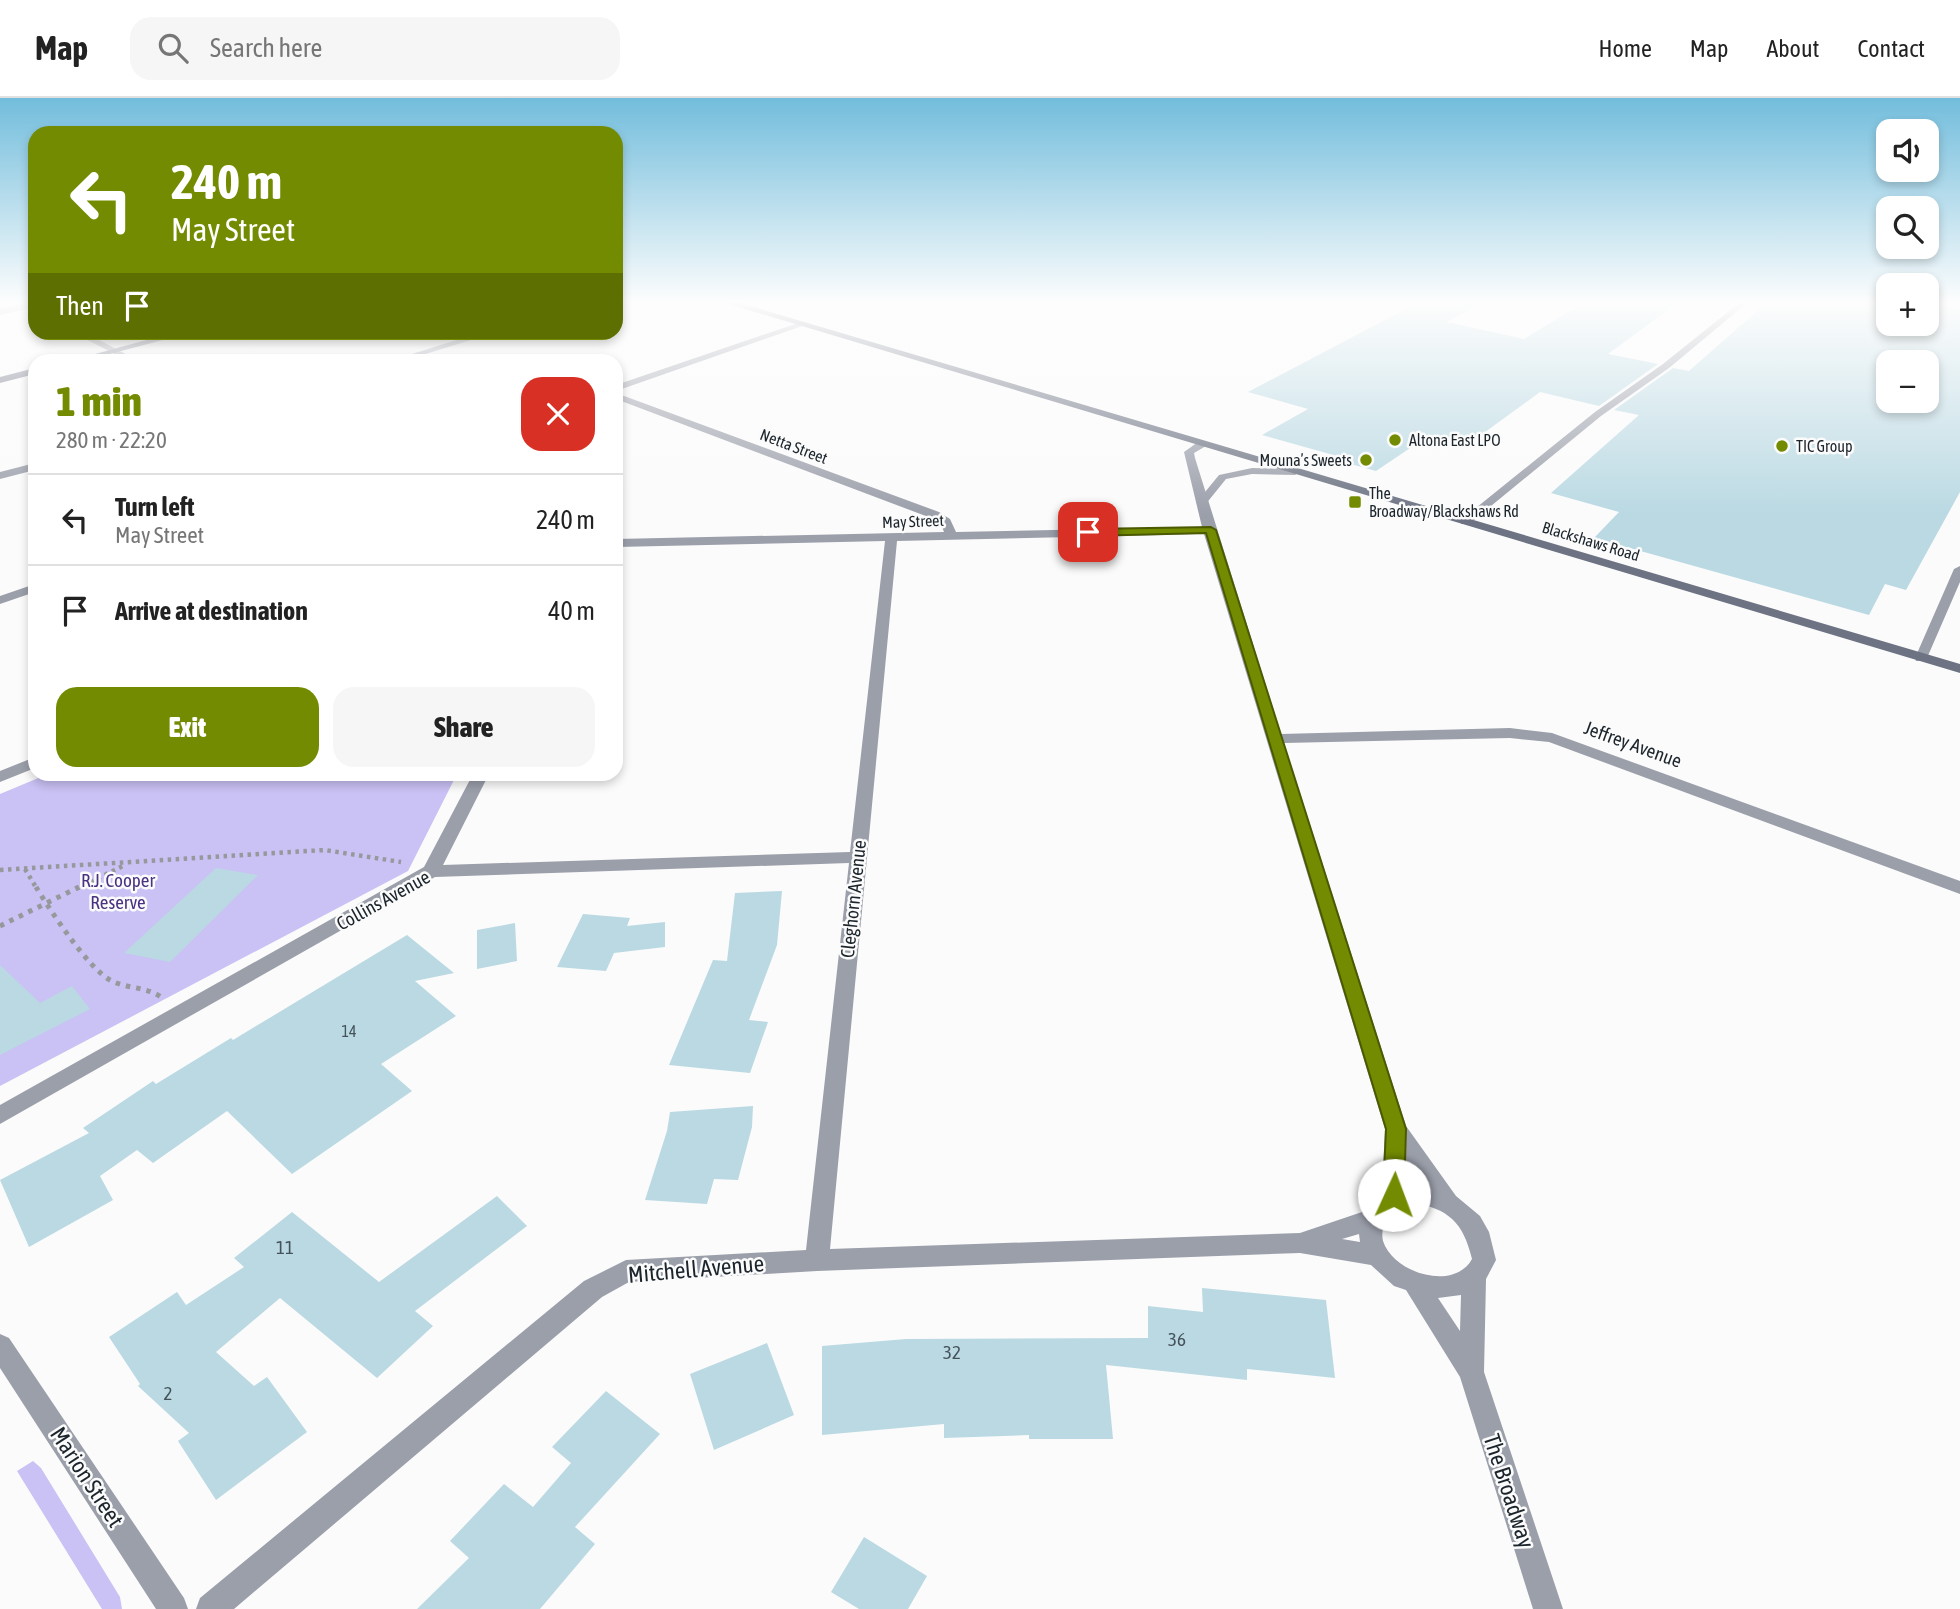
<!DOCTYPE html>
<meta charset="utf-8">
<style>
:root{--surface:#fff;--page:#f6f6f6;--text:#222;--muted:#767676;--line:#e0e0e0;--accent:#738b00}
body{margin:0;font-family:"Asap Condensed",sans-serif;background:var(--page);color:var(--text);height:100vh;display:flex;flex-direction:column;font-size:26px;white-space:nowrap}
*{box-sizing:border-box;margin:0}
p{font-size:23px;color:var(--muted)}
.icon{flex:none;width:38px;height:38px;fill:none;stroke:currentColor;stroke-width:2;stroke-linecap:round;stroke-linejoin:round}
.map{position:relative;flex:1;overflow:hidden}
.drawer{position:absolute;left:28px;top:256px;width:595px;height:427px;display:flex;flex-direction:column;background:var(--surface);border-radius:21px;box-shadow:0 4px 10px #0003}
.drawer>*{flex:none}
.guide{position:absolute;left:28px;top:28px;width:595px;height:214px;border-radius:21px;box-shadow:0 4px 10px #0003;background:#738b00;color:#fff;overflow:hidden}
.fabs{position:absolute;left:1876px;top:21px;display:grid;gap:14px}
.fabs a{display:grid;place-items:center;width:63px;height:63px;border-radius:14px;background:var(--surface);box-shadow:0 4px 10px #0003;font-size:35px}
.pin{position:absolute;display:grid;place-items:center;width:60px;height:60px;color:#fff;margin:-30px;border-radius:14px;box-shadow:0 4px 10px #0006}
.me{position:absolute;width:77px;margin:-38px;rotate:2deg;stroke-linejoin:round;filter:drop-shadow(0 0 5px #0008)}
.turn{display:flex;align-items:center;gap:24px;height:147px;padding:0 28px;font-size:32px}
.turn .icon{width:91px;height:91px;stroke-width:2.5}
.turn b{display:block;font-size:49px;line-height:60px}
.then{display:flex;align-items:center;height:66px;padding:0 28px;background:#0003;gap:14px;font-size:26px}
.round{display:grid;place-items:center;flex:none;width:74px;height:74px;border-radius:21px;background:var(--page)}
.summary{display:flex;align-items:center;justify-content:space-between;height:119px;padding:0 28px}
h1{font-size:42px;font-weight:800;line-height:52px;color:var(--accent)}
.primary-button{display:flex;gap:14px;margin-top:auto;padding:14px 28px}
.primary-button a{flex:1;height:80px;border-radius:21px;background:var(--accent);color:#fff;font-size:28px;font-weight:800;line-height:80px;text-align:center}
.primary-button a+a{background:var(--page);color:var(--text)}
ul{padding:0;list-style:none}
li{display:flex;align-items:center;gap:21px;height:91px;padding:0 28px;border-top:2px solid var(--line)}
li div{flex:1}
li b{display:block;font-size:26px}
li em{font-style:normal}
header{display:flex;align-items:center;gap:42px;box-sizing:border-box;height:98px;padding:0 35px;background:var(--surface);border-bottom:2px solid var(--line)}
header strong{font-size:33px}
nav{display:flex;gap:38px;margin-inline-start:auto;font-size:24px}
.search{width:490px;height:63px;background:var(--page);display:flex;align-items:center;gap:18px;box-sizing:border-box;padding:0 24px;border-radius:21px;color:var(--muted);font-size:26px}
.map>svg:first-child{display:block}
</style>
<header>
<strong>Map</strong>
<div class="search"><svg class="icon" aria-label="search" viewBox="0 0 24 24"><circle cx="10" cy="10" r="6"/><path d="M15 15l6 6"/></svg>Search here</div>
<nav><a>Home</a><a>Map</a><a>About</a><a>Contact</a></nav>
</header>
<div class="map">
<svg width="1960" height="1511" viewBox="0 0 1960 1511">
<rect width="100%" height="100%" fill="#fbfbfb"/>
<path fill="#cac1f4" d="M48,676H457L408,773L0,988V696Z
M33,1363L41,1370L120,1499L122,1511H102L17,1373Z"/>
<path fill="#bad9e3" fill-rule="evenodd" d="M1415,206H1480L1447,224L1524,241L1581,206H1676L1608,256L1658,266L1599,308L1540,294L1470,345L1444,338H1428L1376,373L1340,363L1344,360L1262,337L1308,311L1248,294Z
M1765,206H1888V226H1927V206L1960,211V394L1906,492L1885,486L1869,517L1594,440L1619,414L1551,395L1639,317L1614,312L1673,270L1689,273ZM1888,264H1927V303H1888Z
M216,770L258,777L170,864L124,855Z
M782,793L777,847L749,922L768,924L750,975L669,967L713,862L727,863L735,795Z
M583,816L630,820L627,828L665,824V849L614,855L606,873L557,869Z
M515,825L517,863L477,871V832Z
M407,837L454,875L415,883L456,918L381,966L412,993L292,1076L227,1013L153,1065L137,1052L100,1078L113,1102L29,1149L0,1082L89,1035L83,1030L153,983L156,986L231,940L233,942Z
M0,867L40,905L72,888L90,911L0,957Z
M753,1008L752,1029L738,1082L714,1081L707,1106L645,1102L667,1033L670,1014Z
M497,1098L527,1128L415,1213L433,1228L377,1280L280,1200L216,1254L254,1288L267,1279L307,1334L216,1402L178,1343L189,1335L138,1288L140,1286L109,1239L177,1194L186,1207L244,1169L234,1160L292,1114L379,1184Z
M1202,1190L1326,1202L1335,1280L1247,1271V1282L1106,1267L1113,1341H1029V1337L944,1340V1326L822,1337V1248L906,1241L1148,1240V1208L1203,1214Z
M767,1245L794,1317L714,1352L690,1276Z
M606,1293L660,1336L575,1429L595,1446L540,1511H417L469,1460L450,1443L504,1386L533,1409L571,1365L552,1349Z
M864,1439L927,1478L908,1511H859L831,1494Z"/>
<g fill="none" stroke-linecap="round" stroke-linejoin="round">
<path stroke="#95999c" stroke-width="4.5" stroke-dasharray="3.5 4.5" stroke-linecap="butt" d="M25,771L37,791
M0,772L325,752L401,764
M76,791L125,767"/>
<path stroke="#95999c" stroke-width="5" stroke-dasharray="4.5 6" stroke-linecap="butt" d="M36,789C50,812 88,870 110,882C126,891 145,888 161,899
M0,828L79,789"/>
<path fill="#9b9faa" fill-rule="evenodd" d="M1739,205H1747L1669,270L1601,318L1469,426H1461V422L1595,314L1663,266Z
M1252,370L1295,371L1300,374L1295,377L1252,376L1226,381L1205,407L1196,405L1219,377Z
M1960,468V484L1927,560L1926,563H1916L1915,560L1954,471Z"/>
<path fill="#9b9faa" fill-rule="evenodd" d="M26,205H35V209L0,217V211Z
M798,225L805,227L616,293V287Z
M72,234H84L137,262H126Z
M482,234H497L406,262H393Z
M616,295L939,414L950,421L956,434L1202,429L1184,354L1198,344H1206V348L1194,355L1195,360L1281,636L1510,630L1552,635L1960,783V796L1549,644L1510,640L1284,645L1406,1028L1456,1098L1480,1118L1489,1134L1496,1162L1486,1181L1484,1274L1563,1511H1533L1460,1279L1406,1192L1394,1188L1371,1167L1300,1155L817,1173L629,1184L602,1199L234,1511H196L200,1500L584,1183L626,1162L806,1152L849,765L435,779L0,1026V1007L424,769L473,676H489L443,767L850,754L885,443L616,449V441L944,434L941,426L931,420L616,301ZM1204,436L1385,1031L1382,1092L1366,1104L1362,1114L1300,1135L830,1151L897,443ZM1406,1063L1422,1086L1405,1085ZM1411,1104C1449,1111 1463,1124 1472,1161C1454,1194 1393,1175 1383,1143C1381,1135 1384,1124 1385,1116L1399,1106ZM1359,1136L1360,1144L1342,1141ZM1461,1197L1460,1233L1438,1200Z
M35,365V372L0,381V374Z
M35,486V494L0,506V498Z
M35,659V670L0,684V673Z
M0,1236L9,1240L184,1500L188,1511H156L0,1270Z"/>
<path fill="#6d7383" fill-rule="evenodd" d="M725,205H740L1960,566V575Z
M176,234H193L87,262H73Z
M35,270V276L0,285V279Z"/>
</g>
<linearGradient id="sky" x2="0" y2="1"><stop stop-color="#72bddc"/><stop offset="0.49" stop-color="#fdfdfd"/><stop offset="1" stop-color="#fdfdfd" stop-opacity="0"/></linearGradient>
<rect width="1960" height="417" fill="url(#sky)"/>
<path fill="#738b00" stroke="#4b5a00" stroke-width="2" d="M1211,429L1216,432L1406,1031L1404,1097L1401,1103L1394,1106L1386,1103L1383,1097L1386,1031L1206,435L1088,438L1083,434L1088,431Z"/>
<g fill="#738b00" stroke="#fbfbfb" stroke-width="2.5">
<circle cx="1395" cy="342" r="7"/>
<circle cx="1782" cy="348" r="7"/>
<circle cx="1366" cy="362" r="7"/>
<rect x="1348" y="397" width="14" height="14" rx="3.5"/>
</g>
<g text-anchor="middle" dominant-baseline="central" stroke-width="5" stroke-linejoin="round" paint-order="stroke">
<g font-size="16" fill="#1c252c" stroke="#fbfbfb" text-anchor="start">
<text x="1409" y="342">Altona East LPO</text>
<text x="1796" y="348">TIC Group</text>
<text x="1352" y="362" text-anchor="end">Mouna’s Sweets</text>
<text x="1369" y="395">The<tspan x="1369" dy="18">Broadway/Blackshaws Rd</tspan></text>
</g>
<g font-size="16" fill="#1c252c" stroke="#fbfbfb">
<text transform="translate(794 348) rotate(21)">Netta Street</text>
<text transform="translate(913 423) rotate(-2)">May Street</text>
<text transform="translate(1591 443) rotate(17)">Blackshaws Road</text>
</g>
<g font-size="16" fill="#44525a">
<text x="349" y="933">14</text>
</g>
<g font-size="19" fill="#1c252c" stroke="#fbfbfb">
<text transform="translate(1633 646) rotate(20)">Jeffrey Avenue</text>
<text transform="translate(853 801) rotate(-84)">Cleghorn Avenue</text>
<text transform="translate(383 802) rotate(-29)">Collins Avenue</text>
</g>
<g font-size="19" fill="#493281" stroke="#fbfbfb">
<text x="118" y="782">R.J. Cooper<tspan x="118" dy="22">Reserve</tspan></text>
</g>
<g font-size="19" fill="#44525a">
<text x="285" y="1149">11</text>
<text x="1177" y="1241">36</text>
<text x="952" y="1254">32</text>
<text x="168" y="1295">2</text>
</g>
<g font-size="23" fill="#1c252c" stroke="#fbfbfb">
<text transform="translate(696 1171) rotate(-5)">Mitchell Avenue</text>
<text transform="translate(87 1379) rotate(57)">Marion Street</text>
<text transform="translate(1509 1393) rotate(72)">The Broadway</text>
</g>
</g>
</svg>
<div class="fabs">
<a><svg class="icon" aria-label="sound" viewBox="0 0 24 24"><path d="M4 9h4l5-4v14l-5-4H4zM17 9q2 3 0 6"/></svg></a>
<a><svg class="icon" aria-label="search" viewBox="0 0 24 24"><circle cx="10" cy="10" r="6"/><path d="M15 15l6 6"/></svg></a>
<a>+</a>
<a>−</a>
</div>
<div class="pin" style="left:1088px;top:434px;background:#d93025"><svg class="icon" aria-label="arrive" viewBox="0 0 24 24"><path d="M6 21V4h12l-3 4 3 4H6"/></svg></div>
<svg class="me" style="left:1394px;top:1097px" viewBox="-20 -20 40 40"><circle r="19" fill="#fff"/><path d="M0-13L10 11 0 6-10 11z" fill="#738b00"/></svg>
<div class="guide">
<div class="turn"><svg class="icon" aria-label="left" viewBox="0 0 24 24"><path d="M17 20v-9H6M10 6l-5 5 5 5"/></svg><div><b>240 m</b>May Street</div></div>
<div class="then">Then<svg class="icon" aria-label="arrive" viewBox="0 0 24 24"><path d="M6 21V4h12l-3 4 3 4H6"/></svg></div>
</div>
<section class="drawer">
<div class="summary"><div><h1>1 min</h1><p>280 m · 22:20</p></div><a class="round" style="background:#d93025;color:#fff"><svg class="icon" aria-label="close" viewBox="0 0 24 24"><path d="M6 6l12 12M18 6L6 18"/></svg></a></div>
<ul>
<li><svg class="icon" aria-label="left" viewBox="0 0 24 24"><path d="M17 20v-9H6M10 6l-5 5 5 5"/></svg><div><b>Turn left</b><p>May Street</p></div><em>240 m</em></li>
<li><svg class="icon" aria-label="arrive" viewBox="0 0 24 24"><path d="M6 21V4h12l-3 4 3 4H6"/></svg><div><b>Arrive at destination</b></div><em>40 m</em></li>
</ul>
<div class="primary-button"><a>Exit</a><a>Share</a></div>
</section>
</div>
